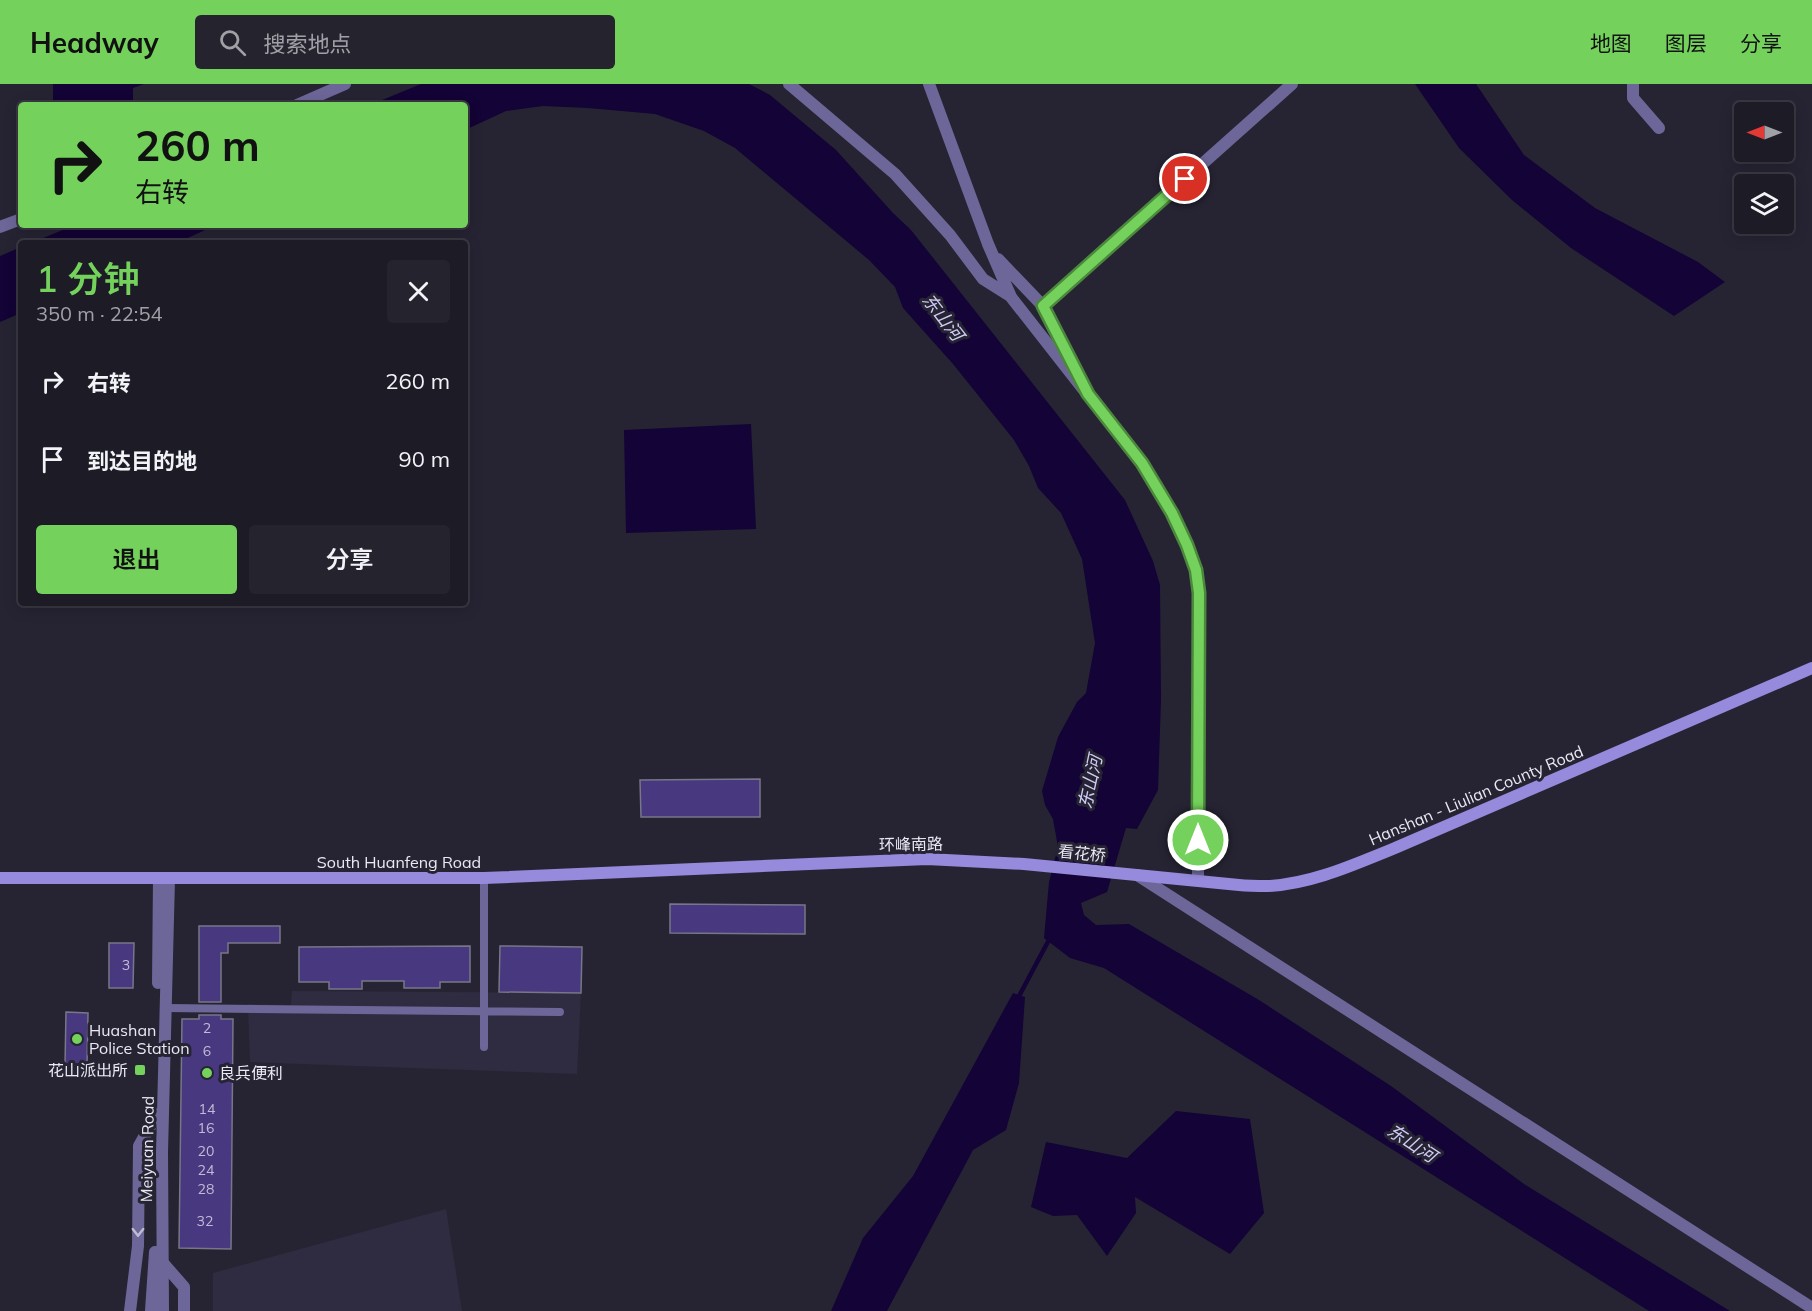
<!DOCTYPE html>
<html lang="zh">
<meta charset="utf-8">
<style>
:root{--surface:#1c1b26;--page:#25242e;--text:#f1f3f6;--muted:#a0a1a7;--line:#3a3943;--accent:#74d25c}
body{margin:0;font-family:Mulish,"Noto Sans SC",sans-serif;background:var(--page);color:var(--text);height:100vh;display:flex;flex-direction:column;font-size:22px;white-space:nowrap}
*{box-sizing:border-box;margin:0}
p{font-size:20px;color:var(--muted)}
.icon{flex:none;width:33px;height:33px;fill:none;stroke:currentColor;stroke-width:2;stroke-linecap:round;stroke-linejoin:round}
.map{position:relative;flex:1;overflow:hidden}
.panel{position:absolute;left:18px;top:156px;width:450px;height:366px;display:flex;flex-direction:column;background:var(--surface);border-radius:6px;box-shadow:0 3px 15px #0003,0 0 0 2px var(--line)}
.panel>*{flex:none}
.hud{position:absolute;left:18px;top:18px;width:450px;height:126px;border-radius:6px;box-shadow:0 3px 15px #0003,0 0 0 2px var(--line);background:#74d25c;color:#111;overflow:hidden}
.needle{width:39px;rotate:270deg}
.tools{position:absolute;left:1734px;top:18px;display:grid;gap:12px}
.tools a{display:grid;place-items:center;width:60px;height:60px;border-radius:6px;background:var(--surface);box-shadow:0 3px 15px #0003,0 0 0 2px var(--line);font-size:30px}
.pin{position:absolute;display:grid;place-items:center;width:51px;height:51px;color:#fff;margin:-26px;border:3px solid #fff;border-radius:50%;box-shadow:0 2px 6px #0007}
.me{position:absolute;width:66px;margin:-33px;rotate:0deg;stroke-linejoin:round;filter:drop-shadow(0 0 4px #0008)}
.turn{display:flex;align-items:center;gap:21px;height:126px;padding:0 18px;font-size:27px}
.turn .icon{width:78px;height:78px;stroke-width:2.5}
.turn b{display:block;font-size:42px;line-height:51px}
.round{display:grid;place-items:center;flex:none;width:63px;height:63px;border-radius:6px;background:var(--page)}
.headline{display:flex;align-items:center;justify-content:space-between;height:102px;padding:0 18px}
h1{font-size:36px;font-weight:600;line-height:45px;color:var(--accent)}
.button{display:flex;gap:12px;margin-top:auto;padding:12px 18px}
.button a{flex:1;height:69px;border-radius:6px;background:var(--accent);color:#111;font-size:24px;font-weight:600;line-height:69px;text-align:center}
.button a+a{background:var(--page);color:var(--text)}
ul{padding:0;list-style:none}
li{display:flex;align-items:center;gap:18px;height:78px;padding:0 18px}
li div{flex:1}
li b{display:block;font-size:22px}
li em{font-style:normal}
header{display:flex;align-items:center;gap:36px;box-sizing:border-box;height:84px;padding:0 30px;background:var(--accent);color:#111}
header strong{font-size:28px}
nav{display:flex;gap:33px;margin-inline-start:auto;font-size:21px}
.search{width:420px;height:54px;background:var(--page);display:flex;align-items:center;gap:15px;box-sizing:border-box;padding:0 21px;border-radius:6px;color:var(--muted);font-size:22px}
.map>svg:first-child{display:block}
</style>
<header>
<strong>Headway</strong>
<div class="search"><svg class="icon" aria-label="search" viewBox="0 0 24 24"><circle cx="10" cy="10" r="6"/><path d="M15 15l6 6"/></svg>搜索地点</div>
<nav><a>地图</a><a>图层</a><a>分享</a></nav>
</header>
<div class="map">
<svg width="1812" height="1227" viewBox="0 0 1812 1227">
<rect width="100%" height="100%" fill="#262433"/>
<path fill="#2f2c41" d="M292,907L581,909L577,990L250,978L248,920L291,921Z
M446,1125L462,1227H213V1189Z"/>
<path fill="#130336" d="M53,0H144L133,4V21H53Z
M421,0H749L770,11L836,66L893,129L911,146L1125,416L1153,477L1160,501L1161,616L1158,706L1137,745L1126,744L1107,808L1081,819L1084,831L1096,841L1129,840L1259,916L1391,1002L1524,1100L1730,1227H1649L1104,884L1070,874L1044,854L1049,798L1058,763L1053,735L1045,721L1042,707L1058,653L1077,618L1086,609L1095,559L1082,475L1061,429L1038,404L1029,382L1014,356L953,280L903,224L895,203L869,176L735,64L704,47L655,30L588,24L543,22L506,27L465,46V21H370Z
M1415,0H1476L1524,71L1595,124L1698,178L1725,198L1674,232L1571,164L1512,116L1459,64Z
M75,141H207L205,146L177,159H31Z
M21,163V229L0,238V172Z
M751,340L756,445L626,449L624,346Z
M1013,909L1025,913L1019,999L1006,1046L973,1066L887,1227H831L863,1154L913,1092Z
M1176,1027L1250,1035L1264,1129L1230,1170L1135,1113L1136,1129L1107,1172L1077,1131L1053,1132L1031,1123L1046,1058L1127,1074Z"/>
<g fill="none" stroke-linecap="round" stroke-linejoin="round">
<path stroke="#130336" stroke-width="4.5" d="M1017,916L1051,852"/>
</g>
<path fill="#47387f" stroke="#787688" stroke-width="1.5" d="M760,695V733H641L640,696Z
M670,820L805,821V850L670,849Z
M199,842H280V859H228V869H221V918H199Z
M109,859H134L133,904H109Z
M470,862V898H440V904H404V897H362V905H329V898H299V863Z
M500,862L582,863L581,909L499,908Z
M66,928L88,929L87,982L65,981Z
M199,931H221V935H233L231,1165L179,1164L182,935H199Z"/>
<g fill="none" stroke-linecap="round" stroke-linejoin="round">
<path stroke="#6d6799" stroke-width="8" d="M484,794V963
M166,924L560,928"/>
<path stroke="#6d6799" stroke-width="12" d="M789,0L895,90L950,151L983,195L1010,212
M929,0L988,160L1011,213L1141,379L1157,402L1187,461L1196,486L1199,509L1198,796
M1633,0V14L1659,44
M297,21L345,0
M0,143L21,135
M998,175L1043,222L1076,288
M1043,222L1292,0
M1137,791L1812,1224
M163,1179L184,1203V1227
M130,1227L138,1162L139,1062L157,1030"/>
<path stroke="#6d6799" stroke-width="12" d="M158,899L159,795
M151,1227L155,1168
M163,1227L162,1068L169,795"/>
<path stroke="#968adc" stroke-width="12" d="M0,794H484L927,775L1024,780L1239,801C1249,802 1259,802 1268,802C1312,800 1355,780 1395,764L1812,584"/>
</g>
<defs><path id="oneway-chevron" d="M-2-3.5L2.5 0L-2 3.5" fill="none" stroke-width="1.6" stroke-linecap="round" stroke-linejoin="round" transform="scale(1.5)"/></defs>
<use stroke="#bebbd4" href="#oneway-chevron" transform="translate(138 1148) rotate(90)"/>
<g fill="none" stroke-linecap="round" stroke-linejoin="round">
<g stroke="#4b883c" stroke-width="15">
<path id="route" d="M1185,95L1043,222L1088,310L1142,379L1172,429L1187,461L1196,486L1199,509L1198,756"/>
</g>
<use href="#route" stroke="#74d25c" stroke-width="10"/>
</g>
<g fill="#74d25c" stroke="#262433" stroke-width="2">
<circle cx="77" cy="955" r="6"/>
<rect x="134" y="980" width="12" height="12" rx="3"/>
<circle cx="207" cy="989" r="6"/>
</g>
<g text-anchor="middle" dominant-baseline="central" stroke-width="6" stroke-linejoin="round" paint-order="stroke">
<g font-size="14" fill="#c0bcd6">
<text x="126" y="881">3</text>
<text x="207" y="944">2</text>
<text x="207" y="967">6</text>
<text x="207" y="1025">14</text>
<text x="206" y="1044">16</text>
<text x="206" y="1067">20</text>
<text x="206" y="1086">24</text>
<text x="206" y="1105">28</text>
<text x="205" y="1137">32</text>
</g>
<g font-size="16" fill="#e9e8f3" stroke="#262433">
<text transform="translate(1476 711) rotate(-23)">Hanshan - Liulian County Road</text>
<text transform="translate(911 760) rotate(-1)">环峰南路</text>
<text transform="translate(1082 769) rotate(6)">看花桥</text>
<text x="399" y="778">South Huanfeng Road</text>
<text transform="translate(147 1065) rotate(-89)">Meiyuan Road</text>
</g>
<g font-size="16" fill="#e9e8f3" stroke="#262433" text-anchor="start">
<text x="89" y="946">Huashan<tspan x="89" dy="18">Police Station</tspan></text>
<text x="128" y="986" text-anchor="end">花山派出所</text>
<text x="219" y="989">良兵便利</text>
</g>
<g font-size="18" font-style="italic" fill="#d1ccf7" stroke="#262433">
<text transform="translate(943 233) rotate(52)">东山河</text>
<text transform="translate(1090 698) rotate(-78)">东山河</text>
<text transform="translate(1412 1059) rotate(33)">东山河</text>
</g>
</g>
</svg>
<div class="tools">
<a><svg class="needle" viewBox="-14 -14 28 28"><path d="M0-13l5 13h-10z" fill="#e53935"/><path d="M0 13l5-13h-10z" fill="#a0a1a7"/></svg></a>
<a><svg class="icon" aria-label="layers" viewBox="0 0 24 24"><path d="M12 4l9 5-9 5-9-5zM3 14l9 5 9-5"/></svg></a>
</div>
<div class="pin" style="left:1185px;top:95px;background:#d93025"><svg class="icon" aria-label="arrive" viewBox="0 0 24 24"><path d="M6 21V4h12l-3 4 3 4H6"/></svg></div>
<svg class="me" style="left:1198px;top:756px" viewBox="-20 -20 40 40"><circle r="17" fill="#74d25c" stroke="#fff" stroke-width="3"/><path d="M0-11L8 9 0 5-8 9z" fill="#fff"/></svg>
<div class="hud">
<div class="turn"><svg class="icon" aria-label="right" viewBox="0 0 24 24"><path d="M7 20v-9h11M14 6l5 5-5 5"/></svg><div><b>260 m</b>右转</div></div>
</div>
<section class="panel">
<div class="headline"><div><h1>1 分钟</h1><p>350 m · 22:54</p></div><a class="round"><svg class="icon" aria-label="close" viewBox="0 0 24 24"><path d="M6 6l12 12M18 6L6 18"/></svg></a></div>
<ul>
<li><svg class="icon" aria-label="right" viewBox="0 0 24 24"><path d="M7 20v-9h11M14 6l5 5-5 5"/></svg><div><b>右转</b></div><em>260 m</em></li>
<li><svg class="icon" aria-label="arrive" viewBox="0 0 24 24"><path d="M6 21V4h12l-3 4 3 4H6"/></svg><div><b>到达目的地</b></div><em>90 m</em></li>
</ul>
<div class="button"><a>退出</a><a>分享</a></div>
</section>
</div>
